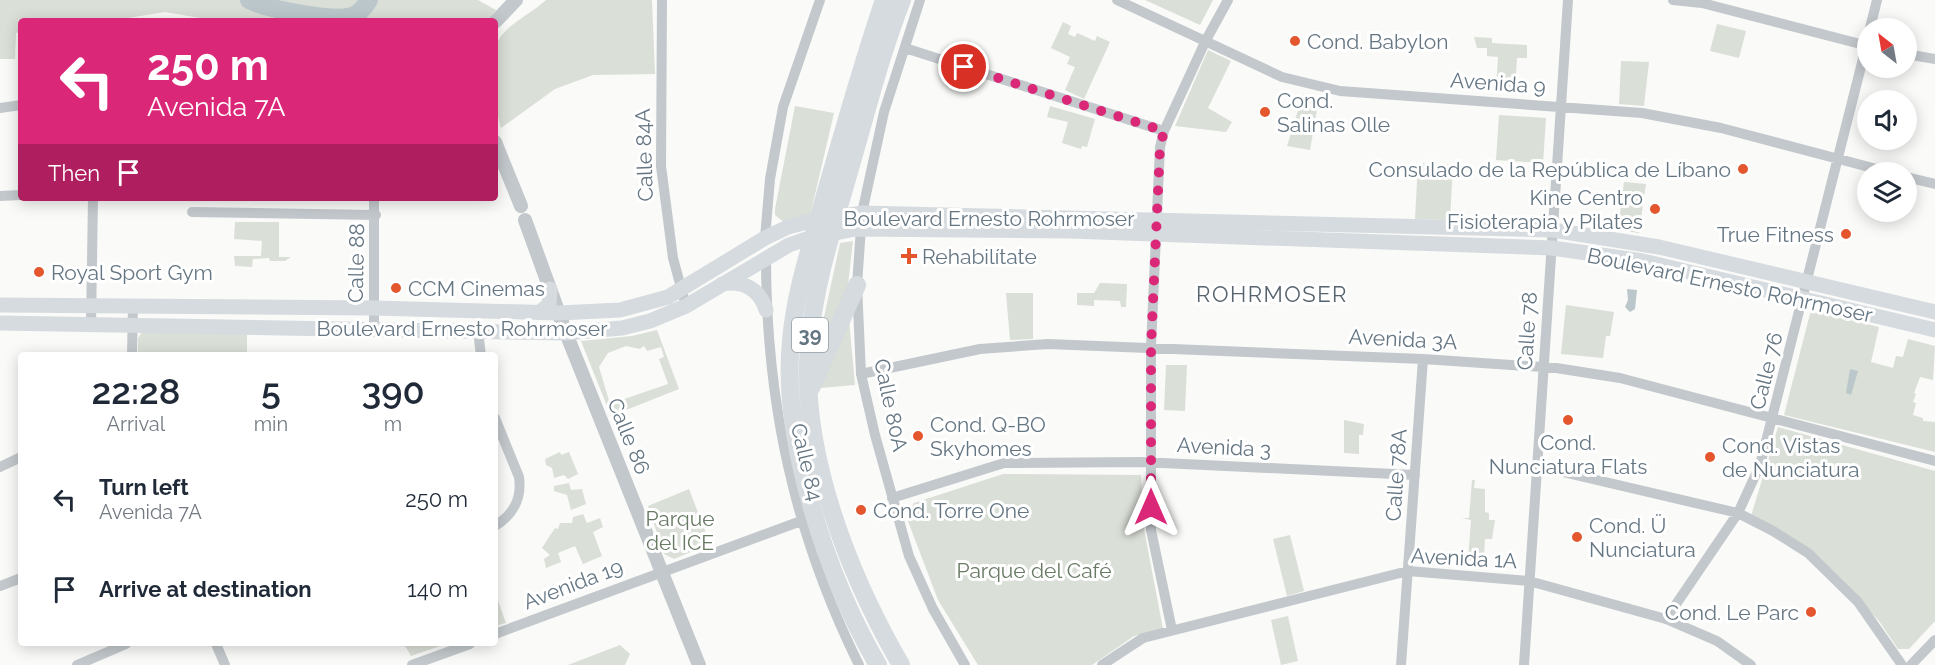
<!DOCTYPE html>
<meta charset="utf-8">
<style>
:root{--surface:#fff;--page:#f2f2f3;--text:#1f2937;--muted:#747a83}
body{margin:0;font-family:Raleway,sans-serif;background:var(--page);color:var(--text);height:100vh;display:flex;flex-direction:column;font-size:22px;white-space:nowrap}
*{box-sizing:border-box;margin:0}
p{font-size:20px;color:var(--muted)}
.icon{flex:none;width:33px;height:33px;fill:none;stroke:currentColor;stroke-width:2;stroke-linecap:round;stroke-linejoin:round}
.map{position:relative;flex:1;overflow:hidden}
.sheet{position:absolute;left:18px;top:352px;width:480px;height:294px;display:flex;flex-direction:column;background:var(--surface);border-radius:6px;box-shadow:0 3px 15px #0003}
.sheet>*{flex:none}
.banner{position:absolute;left:18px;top:18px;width:480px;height:183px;border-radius:6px;box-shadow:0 3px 15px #0003;background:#db2777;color:#fff;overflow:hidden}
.needle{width:39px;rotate:329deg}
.buttons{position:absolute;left:1857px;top:18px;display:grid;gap:12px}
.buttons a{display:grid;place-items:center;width:60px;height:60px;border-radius:50%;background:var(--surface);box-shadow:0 3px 15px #0003;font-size:30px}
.pin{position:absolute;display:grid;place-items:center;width:51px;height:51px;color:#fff;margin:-26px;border:3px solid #fff;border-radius:50%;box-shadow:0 2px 6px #0007}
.me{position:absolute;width:66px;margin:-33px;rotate:0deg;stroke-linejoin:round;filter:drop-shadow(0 0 4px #0008)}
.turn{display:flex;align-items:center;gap:21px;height:126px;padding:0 30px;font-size:27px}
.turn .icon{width:78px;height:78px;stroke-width:2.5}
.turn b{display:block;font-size:42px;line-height:51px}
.then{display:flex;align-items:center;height:57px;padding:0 30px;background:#0003;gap:12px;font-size:22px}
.eta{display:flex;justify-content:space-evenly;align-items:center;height:102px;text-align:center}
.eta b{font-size:36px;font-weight:600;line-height:42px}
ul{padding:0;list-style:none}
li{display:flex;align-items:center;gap:18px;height:90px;padding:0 30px}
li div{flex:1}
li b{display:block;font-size:22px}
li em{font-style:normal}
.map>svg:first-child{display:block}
</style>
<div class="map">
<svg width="1935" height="665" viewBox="0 0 1935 665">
<rect width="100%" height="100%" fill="#fafaf8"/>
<path fill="#dadfd7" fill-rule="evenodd" d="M0,0H478L496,10L488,21H218L165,12L110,21H21V32L16,33L15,59H0Z
M546,0H652L655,74L593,75L555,89L501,128C495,108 488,52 501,36C513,21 532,13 546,0Z
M1145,0H1213L1200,25Z
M1063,22L1071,26L1068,34L1075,37L1077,33L1095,41L1097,36L1110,42L1084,99L1065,90L1075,67L1067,64L1070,57L1051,48Z
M1717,24L1746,31L1739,58L1710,51Z
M1474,37L1492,38V43L1527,45V58H1517L1515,91L1496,90L1498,57L1487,56V48H1477Z
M1208,50L1231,61L1208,108L1232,122L1226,132L1175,126Z
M1621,61L1649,62L1644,106L1619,104Z
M1303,94L1319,98L1310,150L1287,146Z
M795,106L834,113L810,216L785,223L775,215V209Z
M1050,106L1095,119L1087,147L1082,146L1081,149L1062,143L1068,122L1047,117Z
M1499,115L1546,118L1543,163L1496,160Z
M1418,163L1453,165L1450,220L1415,219Z
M1624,182L1646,184L1639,233L1618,230Z
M235,222H279V257H291L285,261H270L269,258L253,259L252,267L235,266L234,256H261L262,241L234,239Z
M853,241L846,302L817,366L824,317L840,243Z
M1100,283L1127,284L1126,307H1121L1120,301L1094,300V306L1077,305V293H1094Z
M1006,293H1033V339L1010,340Z
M1566,305L1614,312L1610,336H1606L1603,358L1561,354Z
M1811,310L1879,327L1871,362L1893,368L1896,356L1903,357L1908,339L1935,346L1933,380L1920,377L1914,393L1916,394L1913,402L1916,403L1913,415L1923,418V421L1935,422V452L1784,415Z
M849,319L855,385L820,388Z
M657,330L679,389L611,416L581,341L632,336ZM626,346L640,349L644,346L647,351L661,347L664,357L659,359L668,384L610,404L599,367L608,353Z
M143,331L247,333V355L138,356V338Z
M1166,365H1187L1185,411L1164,410Z
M1344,420L1364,424L1363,435H1359V454L1344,453Z
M1778,427L1935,471V621L1909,649H1898L1879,621L1830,569L1751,516Z
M560,452L561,455L569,452L578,474L568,479L564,475L554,478L552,468L546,465L545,459Z
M1003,474L1141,475L1144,529L1163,629L1134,636L1092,665H978L938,600L906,516L914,503Z
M1472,480H1475L1474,488L1485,489V512L1489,513V520H1495L1492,539H1485L1484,557L1487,558V561L1468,560L1471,520L1462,518H1469Z
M569,483L571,490L582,489L586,504L571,510L567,495L554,491V486Z
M689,489L710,544L674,559L664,554L648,506Z
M583,514L587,523L600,518L603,527L593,532L602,556L583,564L575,546L558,553L561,562L546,568L544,559L550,555L542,548L555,528L558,529L560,523H572L573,517Z
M1290,535L1304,591L1287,596L1273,539Z
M495,592L506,623L495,626Z
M1288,616L1298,661L1281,665L1271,620Z
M404,644H446L411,656Z
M620,645L630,654L625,665H568Z"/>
<path fill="#bbc7cb" d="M1627,289L1637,290L1635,309L1630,312L1625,307L1628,300Z
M1850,369L1858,371L1851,395L1846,393Z"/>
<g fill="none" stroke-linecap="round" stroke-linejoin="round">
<path stroke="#bbc7cb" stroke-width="18" d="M249,0C265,9 330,20 348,17C358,16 364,8 369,0"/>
<path stroke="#c3c8cc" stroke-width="10" d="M662,0L661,166L673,258L686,306
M920,0L884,112L862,213L857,285L861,374L875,435L909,556L933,609L965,665
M1117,0L1282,77L1340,91L1642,113L1721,128L1888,172
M1673,0L1702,3L1868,46
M1870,28L1877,0
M905,48L1164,131
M1906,54L1935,59
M0,108L21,105
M1906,177L1935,184
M0,196L21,195
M374,198V330
M192,212L376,215
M765,238L770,179L783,107L820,0
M766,257C766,403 794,533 859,665
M91,325L93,198
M478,331L481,356
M132,356L133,304
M861,374L980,349L1048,344L1423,359L1556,368L1620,378L1935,461
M495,418L519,477C522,499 514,514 495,526
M1537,466L1738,513L1773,531L1808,553L1858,602L1902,665
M0,467L21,457
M892,498L1004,463L1142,462L1415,475
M0,586L21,578
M1666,619L1738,513L1760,465L1868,39
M1172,630L1151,530V347L1160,147L1164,131L1206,40L1228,0
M495,634L801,521
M216,644L225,665
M77,665L126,644
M412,665L470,644
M1102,665L1143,638L1408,571L1529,581L1666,619L1717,641L1751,665
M1401,665L1423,359
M1524,665L1568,0
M1911,665L1935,640"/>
<path stroke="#c3c8cc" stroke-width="14" d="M495,22L516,0
M495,142L521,206
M525,220L566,333L699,665"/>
<path stroke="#d6dbdf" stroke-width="15" d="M722,284C743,280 760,289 766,310
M0,305L374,308L559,313L620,310L668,297L765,238L788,227L811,221L862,213L1553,230L1659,247L1935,312
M540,312L549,305L550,289
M0,323L566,333L622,328L650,321L686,306L789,245L809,238L856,229L1069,231L1552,248L1643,261L1935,330"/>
<path stroke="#d6dbdf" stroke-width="18" d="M811,388L857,285
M878,665C828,579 781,440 791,341C795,291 812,243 825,195C844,130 862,64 884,0
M901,665C849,575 800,452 809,346C814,284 834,225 851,165C867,110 881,54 902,0"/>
</g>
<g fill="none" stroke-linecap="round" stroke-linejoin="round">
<path stroke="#db2777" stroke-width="10" stroke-dasharray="0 18" d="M964,67L1164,131L1160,147L1151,347V507"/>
</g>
<g fill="#e4572e" stroke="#fff" stroke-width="2">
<circle cx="1295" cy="41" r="6"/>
<circle cx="1265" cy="112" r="6"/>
<circle cx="1743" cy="169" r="6"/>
<circle cx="1655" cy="209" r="6"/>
<circle cx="1846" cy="234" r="6"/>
<path d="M906 247h6v6h6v6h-6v6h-6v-6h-6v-6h6z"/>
<circle cx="39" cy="272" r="6"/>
<circle cx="396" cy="288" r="6"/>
<circle cx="1568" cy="420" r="6"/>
<circle cx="918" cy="436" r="6"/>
<circle cx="1710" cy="457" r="6"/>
<circle cx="861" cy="510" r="6"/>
<circle cx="1577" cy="537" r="6"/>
<circle cx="1811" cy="612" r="6"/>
</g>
<g text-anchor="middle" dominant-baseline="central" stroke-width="6" stroke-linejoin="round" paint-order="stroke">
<rect fill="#fff" stroke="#939fa8" stroke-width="1.5" x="792" y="318" width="36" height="34" rx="4.5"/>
<g font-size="20" font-weight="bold" fill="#657683">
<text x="810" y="335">39</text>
</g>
<g font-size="21" fill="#657683" stroke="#fff" text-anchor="start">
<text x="1307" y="41">Cond. Babylon</text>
<text x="1277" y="100">Cond.<tspan x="1277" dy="24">Salinas Olle</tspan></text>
<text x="1731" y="169" text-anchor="end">Consulado de la República de Líbano</text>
<text x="1643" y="197" text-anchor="end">Kine Centro<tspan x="1643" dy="24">Fisioterapia y Pilates</tspan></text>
<text x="1834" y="234" text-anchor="end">True Fitness</text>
<text x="922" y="256">Rehabilítate</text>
<text x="51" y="272">Royal Sport Gym</text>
<text x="408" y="288">CCM Cinemas</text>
<text x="930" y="424">Cond. Q-BO<tspan x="930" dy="24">Skyhomes</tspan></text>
<text x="1568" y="442" text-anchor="middle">Cond.<tspan x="1568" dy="24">Nunciatura Flats</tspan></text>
<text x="1722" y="445">Cond. Vistas<tspan x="1722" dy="24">de Nunciatura</tspan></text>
<text x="873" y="510">Cond. Torre One</text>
<text x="1589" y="525">Cond. Ü<tspan x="1589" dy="24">Nunciatura</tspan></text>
<text x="1799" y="612" text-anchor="end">Cond. Le Parc</text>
</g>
<g font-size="21" fill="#657683" stroke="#fff">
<text transform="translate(1498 83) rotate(4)">Avenida 9</text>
<text transform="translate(644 155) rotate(-92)">Calle 84A</text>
<text x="989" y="218">Boulevard Ernesto Rohrmoser</text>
<text transform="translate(356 263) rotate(-89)">Calle 88</text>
<text transform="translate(1730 285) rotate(12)">Boulevard Ernesto Rohrmoser</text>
<text x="462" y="328">Boulevard Ernesto Rohrmoser</text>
<text transform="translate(1527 331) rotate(-86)">Calle 78</text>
<text transform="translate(1403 339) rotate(3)">Avenida 3A</text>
<text transform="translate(1766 371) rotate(-76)">Calle 76</text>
<text transform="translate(891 405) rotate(78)">Calle 80A</text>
<text transform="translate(629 436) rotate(68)">Calle 86</text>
<text transform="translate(1224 447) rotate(3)">Avenida 3</text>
<text transform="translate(807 462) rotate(77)">Calle 84</text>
<text transform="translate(1396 475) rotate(-86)">Calle 78A</text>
<text transform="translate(1464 558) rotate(3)">Avenida 1A</text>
<text transform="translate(573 584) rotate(-21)">Avenida 19</text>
</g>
<g font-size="21" fill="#687a64" stroke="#fff">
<text x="680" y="518">Parque<tspan x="680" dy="24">del ICE</tspan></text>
<text x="1034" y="570">Parque del Café</text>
</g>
<g font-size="22" letter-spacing="1.5" fill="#57646e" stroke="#fff">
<text x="1272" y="294">ROHRMOSER</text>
</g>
</g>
</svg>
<div class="buttons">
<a><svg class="needle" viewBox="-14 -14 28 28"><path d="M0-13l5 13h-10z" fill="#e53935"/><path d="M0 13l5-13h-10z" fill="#747a83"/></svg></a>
<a><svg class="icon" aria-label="sound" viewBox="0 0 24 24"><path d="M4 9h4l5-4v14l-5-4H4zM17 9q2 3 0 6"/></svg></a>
<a><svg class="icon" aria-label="layers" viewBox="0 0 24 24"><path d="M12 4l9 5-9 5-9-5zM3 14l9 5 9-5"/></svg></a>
</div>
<div class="pin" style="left:964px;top:67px;background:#d93025"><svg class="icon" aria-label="arrive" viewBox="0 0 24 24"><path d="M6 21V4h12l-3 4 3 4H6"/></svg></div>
<svg class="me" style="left:1151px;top:507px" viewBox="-20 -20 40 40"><path d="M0-17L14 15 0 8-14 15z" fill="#db2777" stroke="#fff" stroke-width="4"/></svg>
<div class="banner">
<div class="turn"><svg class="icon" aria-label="left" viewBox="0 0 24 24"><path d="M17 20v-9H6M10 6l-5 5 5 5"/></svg><div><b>250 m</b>Avenida 7A</div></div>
<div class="then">Then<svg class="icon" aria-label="arrive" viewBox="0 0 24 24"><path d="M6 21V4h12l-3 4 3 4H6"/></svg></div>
</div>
<section class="sheet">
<div class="eta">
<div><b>22:28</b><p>Arrival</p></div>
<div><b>5</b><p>min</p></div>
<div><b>390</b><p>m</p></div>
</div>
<ul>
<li><svg class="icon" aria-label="left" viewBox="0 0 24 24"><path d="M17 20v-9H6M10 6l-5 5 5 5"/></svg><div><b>Turn left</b><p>Avenida 7A</p></div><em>250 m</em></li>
<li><svg class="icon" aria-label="arrive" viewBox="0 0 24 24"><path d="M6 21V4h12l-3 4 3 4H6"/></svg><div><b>Arrive at destination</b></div><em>140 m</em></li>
</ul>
</section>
</div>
